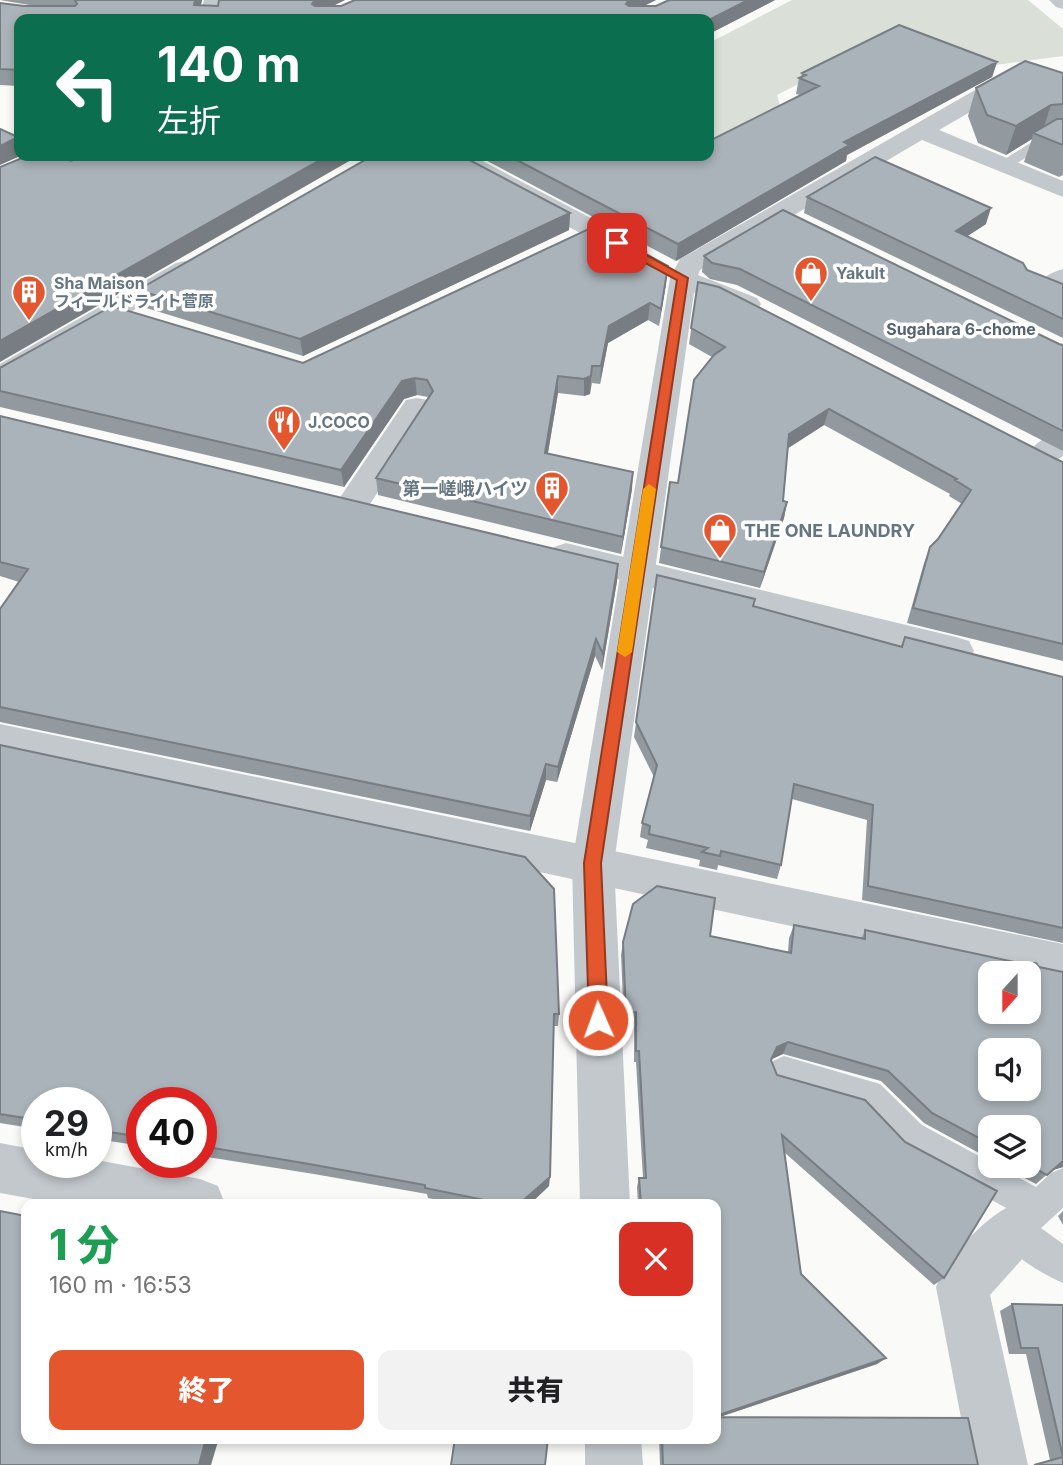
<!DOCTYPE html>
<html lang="ja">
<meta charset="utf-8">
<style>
:root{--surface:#fff;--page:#f2f2f2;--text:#202124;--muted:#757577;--accent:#e4572e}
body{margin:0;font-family:Inter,"Noto Sans JP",sans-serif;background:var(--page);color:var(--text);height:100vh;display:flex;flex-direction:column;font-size:26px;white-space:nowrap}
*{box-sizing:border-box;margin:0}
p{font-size:23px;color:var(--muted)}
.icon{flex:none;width:38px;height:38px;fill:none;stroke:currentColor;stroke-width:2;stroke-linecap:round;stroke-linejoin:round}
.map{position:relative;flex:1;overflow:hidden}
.drawer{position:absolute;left:21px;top:1199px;width:700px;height:245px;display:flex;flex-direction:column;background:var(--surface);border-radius:14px;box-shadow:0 4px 10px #0003}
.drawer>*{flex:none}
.banner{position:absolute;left:14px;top:14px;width:700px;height:147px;border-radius:14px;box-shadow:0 4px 10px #0003;background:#0b6e4f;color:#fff;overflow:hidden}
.needle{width:46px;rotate:201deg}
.tools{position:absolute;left:978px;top:961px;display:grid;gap:14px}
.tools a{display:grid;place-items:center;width:63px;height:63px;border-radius:14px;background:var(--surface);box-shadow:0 4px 10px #0003;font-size:35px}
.speed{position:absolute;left:21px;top:1087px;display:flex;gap:14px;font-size:35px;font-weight:700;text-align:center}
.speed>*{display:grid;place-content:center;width:91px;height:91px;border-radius:50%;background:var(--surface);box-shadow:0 4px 10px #0003;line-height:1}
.speed small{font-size:18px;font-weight:400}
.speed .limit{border:10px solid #d22;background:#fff;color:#111}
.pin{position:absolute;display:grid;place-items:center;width:60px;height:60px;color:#fff;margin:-30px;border-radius:14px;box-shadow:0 4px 10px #0006}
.me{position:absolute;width:77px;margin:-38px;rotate:358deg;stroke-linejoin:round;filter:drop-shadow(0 0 5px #0008)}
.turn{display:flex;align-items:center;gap:24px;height:147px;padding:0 28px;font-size:32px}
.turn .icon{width:91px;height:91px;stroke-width:2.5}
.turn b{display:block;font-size:49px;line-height:60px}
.round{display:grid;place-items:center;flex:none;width:74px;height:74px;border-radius:14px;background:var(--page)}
.overview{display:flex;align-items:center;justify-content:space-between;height:119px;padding:0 28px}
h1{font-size:42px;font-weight:800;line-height:52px;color:#1e9e55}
.action{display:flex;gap:14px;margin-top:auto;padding:14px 28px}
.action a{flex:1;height:80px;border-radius:14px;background:var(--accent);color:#fff;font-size:28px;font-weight:800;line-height:80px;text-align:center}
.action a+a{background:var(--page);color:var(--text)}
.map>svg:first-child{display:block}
</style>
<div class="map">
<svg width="1063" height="1465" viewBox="0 0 1063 1465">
<rect width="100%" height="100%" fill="#fafaf8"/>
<path fill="#dadfd7" d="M792,0H1028L1063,29V56L979,67L894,35L777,95L782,113L709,153V43Z"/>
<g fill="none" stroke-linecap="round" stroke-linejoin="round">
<path fill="#c3c8cc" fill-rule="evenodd" d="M1043,135H1063V145H1046L1009,168H997L995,165Z
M784,1056L880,1084L922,1125L990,1162V1166H997L1036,1187L1051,1173L1063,1168V1208L1041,1228L1063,1244V1283C1040,1273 1006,1253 997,1230L1002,1218L1010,1210L898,1149L859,1108L773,1083L768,1072L773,1061Z"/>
<path fill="#c3c8cc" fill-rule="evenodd" d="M204,0H224L219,19H199Z
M1049,0H1063V9L1056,7Z
M1011,72L1063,73V87L1015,86L939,130L1063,181V197L922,140L700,270L698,275L757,298L761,304L757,310C754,311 748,312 746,312C735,311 675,286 670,278L680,259L1003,74Z
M444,156H473L644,246L648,252L644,258L635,260L626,258L448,161Z
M185,261L194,263L198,269L194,275L10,382L0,385V364L176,263Z
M1063,269V289L1050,294L1040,292L1036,286C1043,277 1052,272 1063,269Z
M417,398L428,400L432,407L365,512L353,515L341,512L337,504L341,496L406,400Z
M1063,430V456C1052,464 1045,467 1031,463L1026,456C1034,443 1049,434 1063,430Z
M566,543L956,637L969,641L974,651L969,661L956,665L554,563L549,555L554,547Z
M0,724L1063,944V984L1029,977V973H1010L0,756Z
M0,1143L37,1150V1162L96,1160L200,1179L218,1186L225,1204H61L0,1193Z
M1014,1204L1032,1212L1040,1230L1032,1248L990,1295L1028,1465H970L936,1287C948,1257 984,1217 1014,1204Z"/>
<path fill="#c3c8cc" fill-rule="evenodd" d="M683,270L693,272L696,278L614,863L630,1204H580L572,863L670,278L673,272Z
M585,1438H641L643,1465H585Z"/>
</g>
<path fill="#929a9f" d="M0,0H202L201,5L218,6L345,0L332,6L656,0L643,6L775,0L709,34V19H19V86L0,85V3L24,6H35Z
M997,62L992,77L847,155L846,161L676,261L478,156H667L673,159L800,95L796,94L799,78L801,77L802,73Z
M1063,73V175L1059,177L1024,162L1032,139L1006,155L978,143L968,116L976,88Z
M807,197L986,224L967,236L1027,270L1063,284V338L804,213Z
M570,213L569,230L303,356L143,307L138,290Z
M704,256L1063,345V451L737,285L710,279L702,272Z
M698,282L1058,460L1063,462V661L907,623L924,563L930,547L938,539L962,504L949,496L950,494L824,425L787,449L783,501L787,502L784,518L760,588L659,563L670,482L678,483L712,357L689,344Z
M666,283L659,326L648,320L608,343L600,384L592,383L590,394L584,396L558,393L548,453L632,489L621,554L378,495L376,478L428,397L417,395L404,399L344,487L0,407V368L303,363Z
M0,416L618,564L617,581L602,670L595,656L557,782L546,780L530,831L0,722V609L19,582L0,576Z
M657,575L753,607L901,646L905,637L1063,677V943L862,900L867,820L792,799L781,865L777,879L718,865L717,870L699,866L700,860L646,848L648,840L640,837L642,823L654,777L634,737Z
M0,745L559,1014L558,1026H554L549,1186L530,1204H458L428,1198L427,1194L314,1174L201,1156V1102H142V1146L96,1139V1102H37V1129L0,1123Z
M794,925L861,939L865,930L1063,972V1167L1052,1170L1036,1184L1002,1166H1029L990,1127V1159L924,1123L881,1081L783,1054L772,1059L771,1061L777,1075L944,1278L934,1285L784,1152L801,1274L886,1358L877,1364L720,1417L978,1465H660L659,1438H716V1204H638L637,1187L639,1178H643L636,1062H634V1024H624L621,955L623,942L710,936L788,952L789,938Z
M1063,1211V1225L1058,1216Z
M1012,1304L1063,1305V1465L1050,1460L1026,1354H1009L1000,1311Z"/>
<path fill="#777d82" d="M195,0H202L197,19L194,5Z
M315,0H345L319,13L312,4Z
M629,0H656L630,13L626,4Z
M748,0H775L709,34V20Z
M997,62L992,77L847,155L846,161L676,261L678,244L844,142Z
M1051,105L1042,133H1033L1032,139L1006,155L1016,126Z
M18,137L20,156L0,165V146Z
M327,156H358L0,362V341Z
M991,208L986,224L951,247L956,231Z
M570,213L569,230L303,356L300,339Z
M668,266L666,283L659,326L661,309Z
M650,303L648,320L608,343L600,384L601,366L609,326Z
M592,366L590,394L584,396V379Z
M558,376V393L545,470V453Z
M415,378L417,395L404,399L344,487L341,470L402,381Z
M829,409L824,425L785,450L789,434Z
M633,472L632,489L621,554L623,537Z
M787,502L784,518L760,588L764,572Z
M618,564L617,581L602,670L603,654Z
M596,639L595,656L557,782L558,767Z
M546,764V780L530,831V816Z
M788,1042L783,1054L772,1059L766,1071L777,1047Z
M1063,1161V1167L1050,1171Z
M550,1177L549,1186L530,1204H519Z
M886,1358L877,1364L716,1418V1416Z
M206,1438H219L211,1465H199Z"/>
<path fill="#aab3b9" stroke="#777d82" stroke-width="2" fill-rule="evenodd" d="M75,0H195L194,5L218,6L219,0H315L312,4L315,6H341L355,0H629L626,4L629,6H656L669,0H748L709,20L19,19V70L0,69V3L24,6H75L77,4Z
M899,25L997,62L844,142L849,145L678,244L509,156H667L673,159L679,156H709V141L819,86L799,78L806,75L802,73Z
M1025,61L1063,73V104L1051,105L1016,126L987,115L976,88Z
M1057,119H1063V145L1033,133Z
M0,129L18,137L0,146Z
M27,156H58L71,161L82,156H327L0,341V167Z
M372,156H462L570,213L300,339L138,290Z
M875,157L991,208L956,231L1023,263L1027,270L1063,284V319L807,197Z
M783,210L1059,344L1063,345V431L740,269L712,263L704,256Z
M595,226L668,266L661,309L650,303L609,326L601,366H592L591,376L584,379L558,376L545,453L633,472L623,537L376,478L433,391L427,380L415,378L402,381L341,470L0,391V368L112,306L303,363Z
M698,282L719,287L1058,460L1063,462V644L913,608L930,547L938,539L971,490L955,480L957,479L829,409L789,434L783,501L787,502L764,572L661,547L670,482L678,483L694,380L714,355L725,347L691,328Z
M0,416L618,564L603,654L596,639L558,767L546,764L530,816L0,707V609L28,569L0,562Z
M657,575L755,599L753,606L902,647L905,637L1063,677V928L868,886L873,805L794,784L781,865L721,851L720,856L702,852L708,848L649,834L650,826L642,823L657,765L636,722Z
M0,745L525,857L554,889L559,1014H554L550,1177L519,1204H504L425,1188V1185L309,1164L201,1146V1102H142V1137L96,1130V1102H37V1120L0,1114Z
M657,886L715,898L710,936L791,953L794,925L865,939V930L1019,963H1036L1039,967L1063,972V1161L1047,1175L1029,1165V1127H990V1144L932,1113L888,1071L788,1042L777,1047L771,1060L777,1075L865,1100L905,1142L997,1191L944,1278L782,1135L801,1274L886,1358L716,1416V1204H641L639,1178H646L639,1051H636V1012L626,1013L623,942L633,904ZM990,973H1029V1012H990ZM990,1050H1029V1088H990Z
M0,1211L26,1216V1438H206L199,1465H0Z
M1012,1304L1063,1305V1465H1034L1063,1457L1038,1348H1021Z
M716,1417L968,1418L978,1465H663L662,1438H716Z
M455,1438H548L545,1465H451Z"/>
<path fill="#e4572e" stroke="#94391e" stroke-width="2" d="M614,241H621L688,278L601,863L608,1020L605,1027L598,1029L592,1027L589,1020L584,863L677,280L614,246Z"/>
<path fill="#f59e0b" d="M649,484L656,489L632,652L625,657L617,652L643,489Z"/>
<defs>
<g id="shop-pin" transform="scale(1.75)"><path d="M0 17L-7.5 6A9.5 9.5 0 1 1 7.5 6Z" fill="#e4572e" stroke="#fff"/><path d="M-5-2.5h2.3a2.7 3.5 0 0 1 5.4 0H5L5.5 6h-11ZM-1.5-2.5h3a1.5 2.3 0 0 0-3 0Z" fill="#fff"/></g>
<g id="building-pin" transform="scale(1.75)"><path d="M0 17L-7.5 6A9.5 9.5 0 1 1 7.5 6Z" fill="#e4572e" stroke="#fff"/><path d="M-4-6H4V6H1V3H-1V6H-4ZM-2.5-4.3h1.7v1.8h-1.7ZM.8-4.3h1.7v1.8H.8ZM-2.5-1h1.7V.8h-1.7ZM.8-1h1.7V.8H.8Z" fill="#fff"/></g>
<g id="restaurant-pin" transform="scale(1.75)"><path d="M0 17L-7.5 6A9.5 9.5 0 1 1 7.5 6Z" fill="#e4572e" stroke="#fff"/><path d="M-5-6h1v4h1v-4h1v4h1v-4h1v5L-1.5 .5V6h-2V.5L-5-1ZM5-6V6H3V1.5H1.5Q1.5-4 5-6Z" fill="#fff"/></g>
</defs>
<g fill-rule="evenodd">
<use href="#shop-pin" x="811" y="273"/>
<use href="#building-pin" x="29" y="292"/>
<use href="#restaurant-pin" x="284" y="422"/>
<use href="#building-pin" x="552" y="488"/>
<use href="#shop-pin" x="720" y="530"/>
</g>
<g text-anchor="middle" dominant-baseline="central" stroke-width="7" stroke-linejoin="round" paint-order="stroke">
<g font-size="16" font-weight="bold" fill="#657683" stroke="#fff" text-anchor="start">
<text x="836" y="273">Yakult</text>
<text x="54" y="283">Sha Maison<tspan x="54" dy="18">フィールドライト菅原</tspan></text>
<text x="308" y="422">J.COCO</text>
</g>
<g font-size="16" font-weight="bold" fill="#57646e" stroke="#fff">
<text x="961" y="329">Sugahara 6-chome</text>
</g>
<g font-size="18" font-weight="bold" fill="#657683" stroke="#fff" text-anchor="end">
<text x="528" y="488">第一嵯峨ハイツ</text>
<text x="744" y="530" text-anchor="start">THE ONE LAUNDRY</text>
</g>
</g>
</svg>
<div class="tools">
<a><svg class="needle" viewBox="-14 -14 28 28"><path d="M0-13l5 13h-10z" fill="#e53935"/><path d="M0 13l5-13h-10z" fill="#757577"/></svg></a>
<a><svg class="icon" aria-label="sound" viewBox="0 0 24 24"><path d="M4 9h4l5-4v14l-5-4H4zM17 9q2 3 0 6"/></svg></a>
<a><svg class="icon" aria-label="layers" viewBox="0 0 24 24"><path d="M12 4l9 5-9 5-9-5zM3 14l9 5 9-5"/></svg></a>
</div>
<div class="speed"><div>29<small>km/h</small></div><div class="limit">40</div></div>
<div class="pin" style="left:617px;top:243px;background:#d93025"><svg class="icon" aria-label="arrive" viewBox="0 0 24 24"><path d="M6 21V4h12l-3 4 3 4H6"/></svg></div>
<svg class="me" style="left:598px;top:1020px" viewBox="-20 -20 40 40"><circle r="17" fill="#e4572e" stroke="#fff" stroke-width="3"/><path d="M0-11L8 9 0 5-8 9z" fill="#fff"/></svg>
<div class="banner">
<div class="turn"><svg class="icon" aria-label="left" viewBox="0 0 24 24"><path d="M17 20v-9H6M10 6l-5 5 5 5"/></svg><div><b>140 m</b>左折</div></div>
</div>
<section class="drawer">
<div class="overview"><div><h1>1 分</h1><p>160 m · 16:53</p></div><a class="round" style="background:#d93025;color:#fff"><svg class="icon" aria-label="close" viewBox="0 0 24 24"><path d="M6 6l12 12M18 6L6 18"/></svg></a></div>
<div class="action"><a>終了</a><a>共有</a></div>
</section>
</div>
